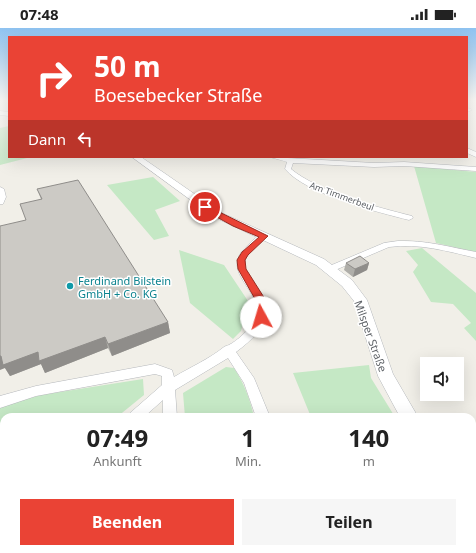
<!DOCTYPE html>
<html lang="de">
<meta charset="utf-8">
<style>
:root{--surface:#fff;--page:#f6f6f6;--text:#222;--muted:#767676;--accent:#ea4335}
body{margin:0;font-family:"Noto Sans",sans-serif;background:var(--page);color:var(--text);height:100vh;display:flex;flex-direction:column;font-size:15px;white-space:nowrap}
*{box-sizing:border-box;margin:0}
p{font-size:13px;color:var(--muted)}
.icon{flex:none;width:22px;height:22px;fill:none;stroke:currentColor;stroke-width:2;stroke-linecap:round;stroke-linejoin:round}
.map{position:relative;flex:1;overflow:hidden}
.sheet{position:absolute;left:0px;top:385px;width:476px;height:140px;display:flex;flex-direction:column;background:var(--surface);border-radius:12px 12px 0 0;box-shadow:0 4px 16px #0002}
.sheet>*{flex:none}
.hud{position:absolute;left:8px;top:8px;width:460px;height:122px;border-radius:0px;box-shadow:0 4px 16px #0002;background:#ea4335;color:#fff;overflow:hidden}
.buttons{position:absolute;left:420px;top:329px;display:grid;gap:8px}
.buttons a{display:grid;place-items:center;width:44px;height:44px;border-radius:0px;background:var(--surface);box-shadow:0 4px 16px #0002;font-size:20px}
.pin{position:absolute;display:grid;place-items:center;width:34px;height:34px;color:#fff;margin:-17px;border:2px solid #fff;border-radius:50%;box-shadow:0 1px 4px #0007}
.me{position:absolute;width:44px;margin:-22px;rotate:354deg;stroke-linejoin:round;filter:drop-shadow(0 0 3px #0008)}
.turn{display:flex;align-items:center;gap:14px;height:84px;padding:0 20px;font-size:18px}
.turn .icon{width:52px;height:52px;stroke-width:2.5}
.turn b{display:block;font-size:28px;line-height:34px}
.then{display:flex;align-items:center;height:38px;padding:0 20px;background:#0003;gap:8px;font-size:15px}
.eta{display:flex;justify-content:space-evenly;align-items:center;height:68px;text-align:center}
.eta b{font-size:24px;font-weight:700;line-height:28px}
.button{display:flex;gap:8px;margin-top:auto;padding:8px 20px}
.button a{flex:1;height:46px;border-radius:0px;background:var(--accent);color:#fff;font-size:16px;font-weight:700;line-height:46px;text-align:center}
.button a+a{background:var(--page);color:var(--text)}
.status{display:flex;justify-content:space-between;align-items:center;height:28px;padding:0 20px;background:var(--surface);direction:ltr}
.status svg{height:11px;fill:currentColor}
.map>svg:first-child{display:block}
</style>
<div class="status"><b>07:48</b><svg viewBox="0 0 49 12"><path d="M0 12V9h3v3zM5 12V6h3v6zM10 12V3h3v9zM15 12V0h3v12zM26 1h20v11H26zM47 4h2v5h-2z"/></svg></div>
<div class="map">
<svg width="476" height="525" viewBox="0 0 476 525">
<rect width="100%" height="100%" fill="#f1efe8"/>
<path fill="#c5e8c5" d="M9,98V129H31L0,137V100Z
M414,138L476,144V224L436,215Z
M153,149L180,173L155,182L169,208L154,212L107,157Z
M422,220L476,265V313L464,300L471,295L453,276L431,274L413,244L418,237L406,223Z
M179,222L224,237L248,273L241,303L233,311L190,275Z
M369,337L371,350L395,389H311L293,345Z
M226,339L234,340C244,355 250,371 254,389H185L183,365Z
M143,351L144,367L117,389H4V503L0,508V378L41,367Z
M472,518L476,525H366L364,521H472Z
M64,521H122V525H62Z
M194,521H281L282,525H194Z"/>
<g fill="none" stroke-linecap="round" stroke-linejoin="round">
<g stroke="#b5b8bc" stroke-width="1">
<path id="minor" d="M467,80L471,81L472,82L467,84Z
M0,83L9,84V88L0,87Z
M467,120L476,124V129L467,125Z
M270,129L374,135L404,134L476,139V143L404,138L374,139L293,135L291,141C319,164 376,179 412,188L413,190L409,192C377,184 306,166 285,141L287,134Z
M0,159L4,161L6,169L3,176H0Z
M264,205L268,208C262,216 250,220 246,230C235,258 305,273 236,324L254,350L270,389H256L244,355L228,330L175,362L177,389H163V372L144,389H128L130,385L162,357V348L155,346L36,368L0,380V368L36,358L155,336L172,342L174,349C191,339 209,331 224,319C225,318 227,318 229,317C238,312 248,303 253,294C270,264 216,246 247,218C252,213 258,207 264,205Z
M398,213C425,212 450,219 476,224V230C447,223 419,215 389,219L333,243L330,244L325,241L327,239L384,215Z
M4,514V521H16L14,525H0V516Z
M166,521H184V525H166Z
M288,521H306L307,525H289Z"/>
</g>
<g stroke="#b5b8bc" stroke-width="1">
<path id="tertiary" d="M132,129H141L222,185L324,231L352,252L367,272L393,346L418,389H400L378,348L354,273L342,258L316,237L214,189Z
M472,478L476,480V506L472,504Z"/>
</g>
<use href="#minor" fill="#fff" fill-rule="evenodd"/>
<use href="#tertiary" fill="#fff" fill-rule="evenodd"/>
</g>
<path fill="#afaea9" d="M37,161L168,294L170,305L112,328L108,320L45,345L41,336L10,348L5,340L26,192L41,171Z
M346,235H369L367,242L353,249L344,242Z"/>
<path fill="#8f8d8a" d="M369,235L367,242L353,249L355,241Z
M168,294L170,305L112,328L108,316Z
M105,309L108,320L45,345L41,336L10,348L5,340L0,342V328Z"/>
<path fill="#cccac5" stroke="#8f8d8a" d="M78,152L168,294L108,316L105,309L39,333L38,324L3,337L1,328H0V198L26,192L20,176L42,171L37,161Z
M360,228L369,235L355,241L346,235Z"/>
<linearGradient id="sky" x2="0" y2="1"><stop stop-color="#8fc3f1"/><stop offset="0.49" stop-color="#f9f8f5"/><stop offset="1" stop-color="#f9f8f5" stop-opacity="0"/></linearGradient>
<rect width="476" height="146" fill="url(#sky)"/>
<path fill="#ea4335" stroke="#982c22" d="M205,177L268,208L248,227L245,232L246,241L265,271L266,289L264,291L261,292L256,289L255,271L238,241L237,232L242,224L259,209L233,198L202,181L201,179Z"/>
<circle fill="#0f9aa8" stroke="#fff" stroke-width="1.5" cx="70" cy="258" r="4"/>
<g text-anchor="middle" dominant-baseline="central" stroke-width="3" stroke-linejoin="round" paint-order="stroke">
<g font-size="9" fill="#5f6368" stroke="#fff">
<text transform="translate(342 168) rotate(20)">Am Timmerbeul</text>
</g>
<g font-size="11" fill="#0d838f" stroke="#fff" text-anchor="start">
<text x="78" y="252">Ferdinand Bilstein<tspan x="78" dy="13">GmbH + Co. KG</tspan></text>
</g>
<g font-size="11" fill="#5f6368" stroke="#fff">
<text transform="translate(371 308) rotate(70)">Milsper Straße</text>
</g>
</g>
</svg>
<div class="buttons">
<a><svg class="icon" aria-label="sound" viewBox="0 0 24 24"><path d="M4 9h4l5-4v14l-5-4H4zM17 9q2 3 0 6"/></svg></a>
</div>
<div class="pin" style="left:205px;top:179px;background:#d93025"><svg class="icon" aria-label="arrive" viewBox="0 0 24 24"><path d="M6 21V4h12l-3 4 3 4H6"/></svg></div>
<svg class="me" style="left:261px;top:289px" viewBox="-20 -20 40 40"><circle r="19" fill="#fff"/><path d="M0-13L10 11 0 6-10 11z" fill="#ea4335"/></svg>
<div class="hud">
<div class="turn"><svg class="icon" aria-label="right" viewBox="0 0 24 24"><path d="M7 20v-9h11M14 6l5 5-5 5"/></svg><div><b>50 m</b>Boesebecker Straße</div></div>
<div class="then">Dann<svg class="icon" aria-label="left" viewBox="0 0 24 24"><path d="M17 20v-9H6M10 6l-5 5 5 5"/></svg></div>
</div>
<section class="sheet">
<div class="eta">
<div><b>07:49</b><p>Ankunft</p></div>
<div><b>1</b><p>Min.</p></div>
<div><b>140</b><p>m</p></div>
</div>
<div class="button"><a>Beenden</a><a>Teilen</a></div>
</section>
</div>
